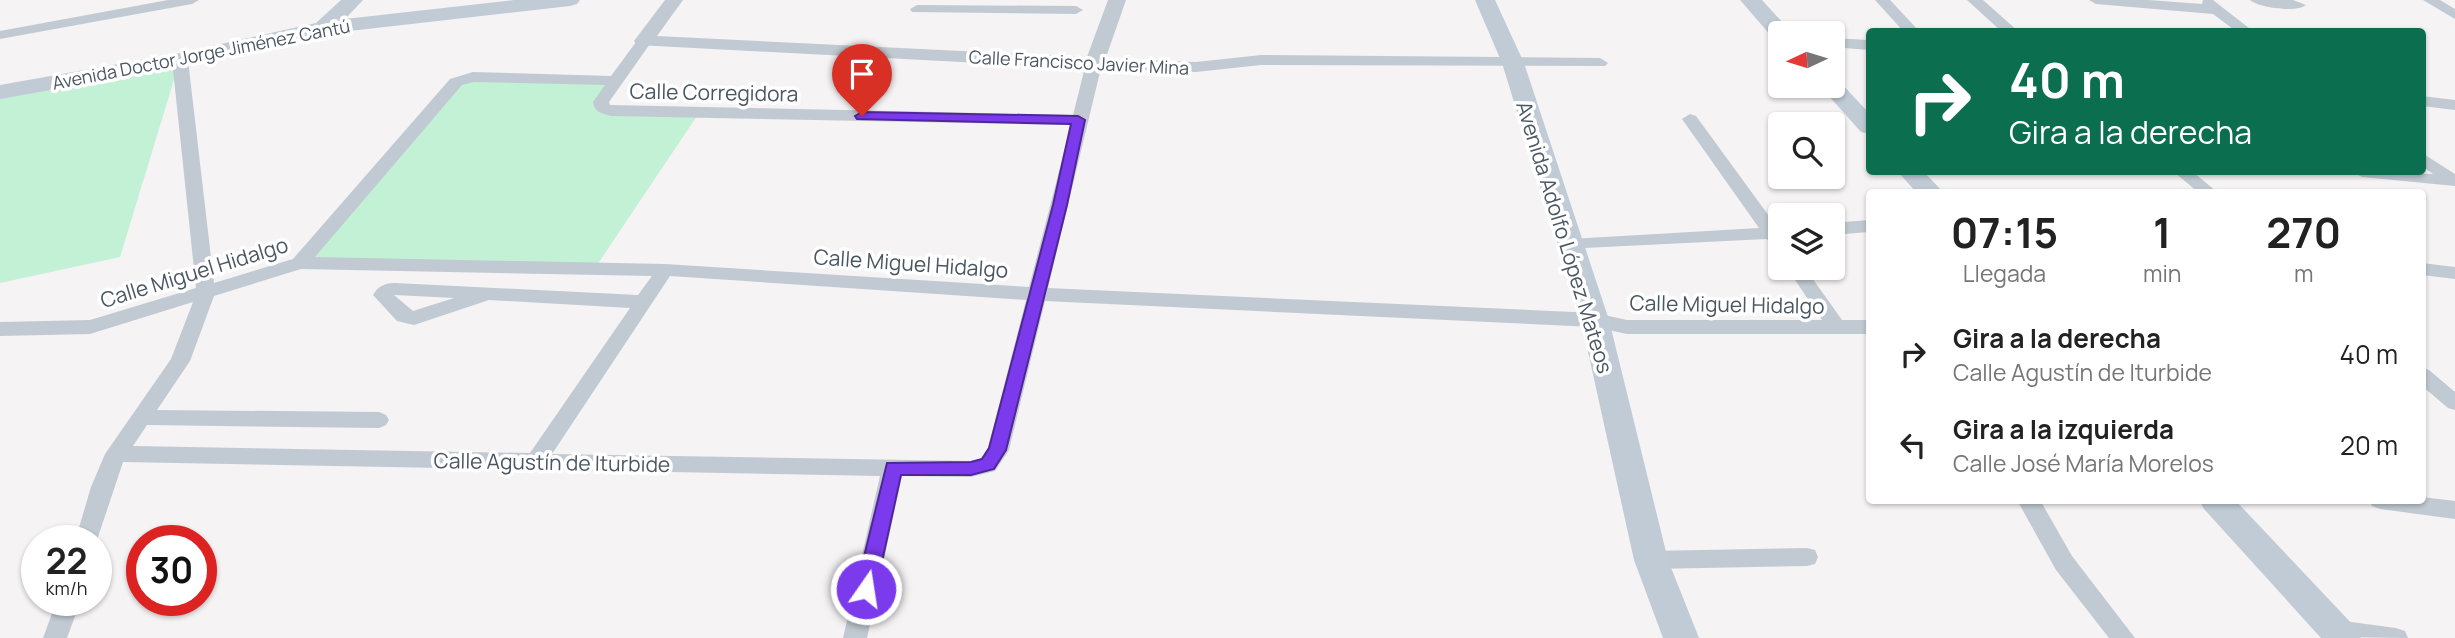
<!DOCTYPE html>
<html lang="es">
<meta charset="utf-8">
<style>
:root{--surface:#fff;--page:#f2f2f2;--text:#222;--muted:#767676}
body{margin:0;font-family:Manrope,sans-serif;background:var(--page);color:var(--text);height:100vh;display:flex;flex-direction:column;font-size:26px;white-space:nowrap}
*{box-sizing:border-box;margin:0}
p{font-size:23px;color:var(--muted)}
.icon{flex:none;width:38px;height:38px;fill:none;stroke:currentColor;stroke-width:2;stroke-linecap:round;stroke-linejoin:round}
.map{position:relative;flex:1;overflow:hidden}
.details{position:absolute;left:1866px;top:189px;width:560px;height:315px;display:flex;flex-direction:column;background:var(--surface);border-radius:7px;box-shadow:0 2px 5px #0004}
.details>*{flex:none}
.hud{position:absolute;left:1866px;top:28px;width:560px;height:147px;border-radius:7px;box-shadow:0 2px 5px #0004;background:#0b6e4f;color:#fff;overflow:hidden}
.needle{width:46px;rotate:266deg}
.tools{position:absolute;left:1768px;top:21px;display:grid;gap:14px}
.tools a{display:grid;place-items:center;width:77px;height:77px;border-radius:7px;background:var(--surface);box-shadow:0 2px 5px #0004;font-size:35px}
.speed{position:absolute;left:21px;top:525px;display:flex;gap:14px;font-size:35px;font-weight:700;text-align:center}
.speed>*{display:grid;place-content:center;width:91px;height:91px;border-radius:50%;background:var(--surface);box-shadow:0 2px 5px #0004;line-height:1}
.speed small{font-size:18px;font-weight:400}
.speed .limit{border:10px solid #d22;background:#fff;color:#111}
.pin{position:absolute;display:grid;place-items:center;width:60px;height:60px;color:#fff;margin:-72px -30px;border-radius:50% 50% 50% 0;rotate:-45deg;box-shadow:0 0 7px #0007}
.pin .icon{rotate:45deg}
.me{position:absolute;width:77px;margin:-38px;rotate:13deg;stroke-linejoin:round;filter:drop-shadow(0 0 5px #0008)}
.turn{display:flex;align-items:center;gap:24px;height:147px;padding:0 28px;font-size:32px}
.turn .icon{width:91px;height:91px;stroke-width:2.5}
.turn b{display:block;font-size:49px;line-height:60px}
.eta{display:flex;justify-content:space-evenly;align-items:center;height:119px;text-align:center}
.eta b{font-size:42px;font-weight:700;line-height:49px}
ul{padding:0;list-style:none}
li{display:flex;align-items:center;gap:21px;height:91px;padding:0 28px}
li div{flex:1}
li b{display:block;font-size:26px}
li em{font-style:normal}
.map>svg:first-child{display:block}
</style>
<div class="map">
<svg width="2455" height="638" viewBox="0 0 2455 638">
<rect width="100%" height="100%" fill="#f5f3f3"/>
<path fill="#c3f1d5" d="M180,60L120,257L0,283V92Z
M461,79L615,81L602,107L699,113L595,268L300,263Z"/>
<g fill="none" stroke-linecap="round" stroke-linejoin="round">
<path fill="#c1cad2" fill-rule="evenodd" d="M168,0H199L192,4L0,39V31Z
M1875,0H1890L1920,32H1904Z
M1967,0H1983L2019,32H2002Z
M2089,0H2149L2202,4L2203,0H2213L2254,32H2237L2213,14L2096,4Z
M2250,0H2293L2306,5C2297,13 2259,8 2250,0Z
M2423,0H2440L2455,9V19Z
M917,5L1076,6L1083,10L1076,14L912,12L910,9Z
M644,36L652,41L609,102L610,105L1073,115L1086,63L1094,58L1196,62L1261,55L1600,58L1608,63L1605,66L1261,65L1196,72L1101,68L1048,288L1595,313L1627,320H1822L1787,268H1805L1842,320H1869V334H1627L1595,327L1045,301L1009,450L995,471L971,477L902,476L867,638H843L880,476L123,462L96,543V541H75L91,487L105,454L171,359L193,302L90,334L0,336V322L90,320L196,288L172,60L175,57L180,55L188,60L214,283L293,259L450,79L473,72L611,76L639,38ZM474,82L605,85L593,102C595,113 601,113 611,116L1071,125L1029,287L665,264L315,257L462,85ZM301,269L652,276L638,295L395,283C385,283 378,286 373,295L397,321L414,325L489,300L630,308L530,453L133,446L147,425L379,428L386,425L389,420L386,415L379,412L157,410L190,361L214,296ZM670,276L1026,300L988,448L980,459L971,461L552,454ZM394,295H395L454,298L413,311Z
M1832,38L1869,40V50L1832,47Z
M2422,96L2455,100V110L2422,106Z
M1690,114L1696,116L1777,227H1780V246L1771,245L1767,239L1564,249L1561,245L1564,241L1570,239L1759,228L1682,119Z
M2422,153L2455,174V186L2362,177L2353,172L2433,174L2422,166Z
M2174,172H2193L2217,192H2198Z
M1869,220V232L1832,235V223Z
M2422,263L2455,267V279L2422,275Z
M2422,368L2429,370L2455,392V410L2448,408L2422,386Z
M2422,497L2455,501V519L2380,509L2372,506L2369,500H2422Z
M2017,500H2040L2072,556L2135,638H2109L2056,570Z
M1807,548L1815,550L1818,557L1815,564L1807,566L1651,569L1643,567L1640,560L1643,553L1651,551Z
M57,600H81L67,638H43Z
M2336,620L2396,628L2405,631L2408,638L2328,637L2324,630L2328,623Z"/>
<path fill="#c1cad2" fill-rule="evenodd" d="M665,0H683L657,36L1087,57L1108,0H1126L1104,63L1094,69L637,45L634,41Z"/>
<path fill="#c1cbd6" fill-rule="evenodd" d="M341,0H363L345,19L514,0H580L577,4L570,6L323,34L180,67L0,99V85L180,53L316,23Z
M1475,0H1495L1524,63L1609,320L1668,560L1699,638H1663L1634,560L1581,320L1502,63Z
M1740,0H1762L1792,33H1780V39L1773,38Z
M1832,79L1839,81L1869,113V134L1861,132L1820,86H1832Z
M1898,172H1924L1943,192H1916Z
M2199,500H2235L2355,627L2361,638H2321L2204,509Z"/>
</g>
<path fill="#7c3aed" stroke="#51269a" stroke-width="2" d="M862,112L1078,116L1085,120L1067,205L1006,450L994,469L971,475H901L876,589L873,595L866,597L859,595L856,589L887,463L971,462L982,459L989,448L1053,205L1071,124L857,119L855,116Z"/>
<g text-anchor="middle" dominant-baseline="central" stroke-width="7" stroke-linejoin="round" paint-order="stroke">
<g font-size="18" fill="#4a5661" stroke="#fff">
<text transform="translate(201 54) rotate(-11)">Avenida Doctor Jorge Jiménez Cantú</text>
<text transform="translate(1079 62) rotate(3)">Calle Francisco Javier Mina</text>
</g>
<g font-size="21" fill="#4a5661" stroke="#fff">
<text transform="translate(714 92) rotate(1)">Calle Corregidora</text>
<text transform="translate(1565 237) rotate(73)">Avenida Adolfo López Mateos</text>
<text transform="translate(911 263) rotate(4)">Calle Miguel Hidalgo</text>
<text transform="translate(194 272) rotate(-17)">Calle Miguel Hidalgo</text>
<text transform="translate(1727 304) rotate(1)">Calle Miguel Hidalgo</text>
<text transform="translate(552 462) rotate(1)">Calle Agustín de Iturbide</text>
</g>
</g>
</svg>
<div class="tools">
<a><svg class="needle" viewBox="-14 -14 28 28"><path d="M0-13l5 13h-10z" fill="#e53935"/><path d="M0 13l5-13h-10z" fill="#767676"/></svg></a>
<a><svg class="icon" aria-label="search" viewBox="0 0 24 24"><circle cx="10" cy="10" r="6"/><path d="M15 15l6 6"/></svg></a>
<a><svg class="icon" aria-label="layers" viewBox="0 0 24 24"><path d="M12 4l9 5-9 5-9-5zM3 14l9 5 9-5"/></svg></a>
</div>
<div class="speed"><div>22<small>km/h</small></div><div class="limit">30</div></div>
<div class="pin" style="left:862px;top:116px;background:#d93025"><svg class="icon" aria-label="arrive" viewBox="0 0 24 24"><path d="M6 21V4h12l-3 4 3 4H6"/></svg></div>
<svg class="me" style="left:866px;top:589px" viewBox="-20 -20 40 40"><circle r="17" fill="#7c3aed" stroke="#fff" stroke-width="3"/><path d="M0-11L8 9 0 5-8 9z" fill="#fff"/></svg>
<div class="hud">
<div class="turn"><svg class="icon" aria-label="right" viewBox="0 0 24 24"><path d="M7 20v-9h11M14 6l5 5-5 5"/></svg><div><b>40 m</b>Gira a la derecha</div></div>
</div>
<section class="details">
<div class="eta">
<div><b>07:15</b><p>Llegada</p></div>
<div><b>1</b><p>min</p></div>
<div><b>270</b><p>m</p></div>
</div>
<ul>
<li><svg class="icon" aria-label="right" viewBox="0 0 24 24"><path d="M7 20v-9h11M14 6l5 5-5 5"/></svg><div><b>Gira a la derecha</b><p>Calle Agustín de Iturbide</p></div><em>40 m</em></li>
<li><svg class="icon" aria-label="left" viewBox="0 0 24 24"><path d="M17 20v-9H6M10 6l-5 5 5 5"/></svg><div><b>Gira a la izquierda</b><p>Calle José María Morelos</p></div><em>20 m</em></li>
</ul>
</section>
</div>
